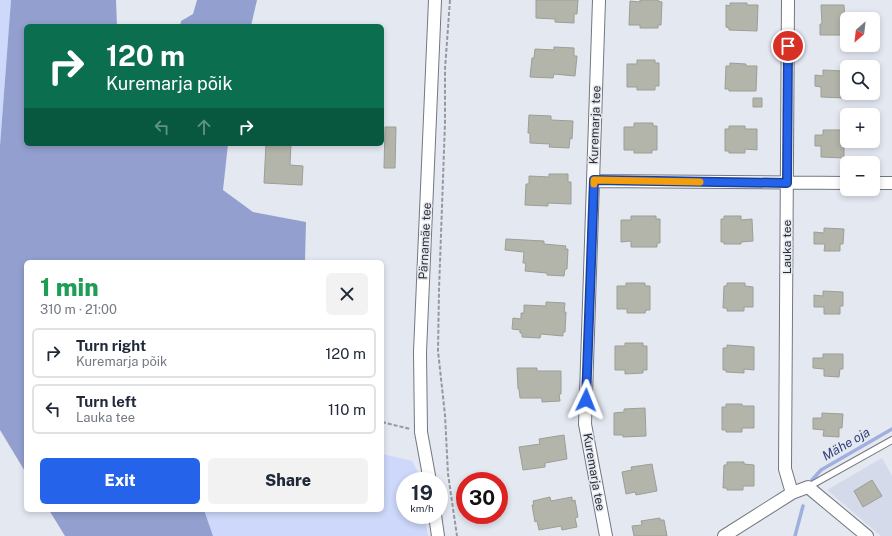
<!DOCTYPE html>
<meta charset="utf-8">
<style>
:root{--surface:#fff;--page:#f2f2f3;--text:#1f2937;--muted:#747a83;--line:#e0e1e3;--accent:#2563eb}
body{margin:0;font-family:"Public Sans",sans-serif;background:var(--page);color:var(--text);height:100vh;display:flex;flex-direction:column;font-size:15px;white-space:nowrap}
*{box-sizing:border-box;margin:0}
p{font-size:13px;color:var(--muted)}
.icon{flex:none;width:22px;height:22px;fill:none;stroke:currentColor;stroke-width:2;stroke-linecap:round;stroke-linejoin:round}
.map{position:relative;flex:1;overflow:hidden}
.details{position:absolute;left:24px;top:260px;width:360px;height:252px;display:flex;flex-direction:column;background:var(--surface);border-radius:6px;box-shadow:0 2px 6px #0003}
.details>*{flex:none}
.hud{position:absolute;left:24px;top:24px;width:360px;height:122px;border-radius:6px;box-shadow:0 2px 6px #0003;background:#0b6e4f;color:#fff;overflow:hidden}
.needle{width:26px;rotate:208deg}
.buttons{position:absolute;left:840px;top:12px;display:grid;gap:8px}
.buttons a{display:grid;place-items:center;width:40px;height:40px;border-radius:6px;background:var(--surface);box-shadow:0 2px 6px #0003;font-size:20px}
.speed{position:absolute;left:396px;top:472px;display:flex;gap:8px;font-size:20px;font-weight:700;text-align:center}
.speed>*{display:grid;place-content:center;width:52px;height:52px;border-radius:50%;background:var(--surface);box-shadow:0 2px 6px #0003;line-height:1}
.speed small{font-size:10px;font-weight:400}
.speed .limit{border:6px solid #d22;background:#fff;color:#111}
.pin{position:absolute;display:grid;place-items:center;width:34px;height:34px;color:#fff;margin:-17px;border:2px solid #fff;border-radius:50%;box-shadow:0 1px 4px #0007}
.me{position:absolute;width:44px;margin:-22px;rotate:2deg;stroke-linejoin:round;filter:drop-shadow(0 0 3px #0008)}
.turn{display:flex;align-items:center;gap:14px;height:84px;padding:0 16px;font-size:18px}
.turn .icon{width:52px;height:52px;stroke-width:2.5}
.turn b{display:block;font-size:28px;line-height:34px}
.lanes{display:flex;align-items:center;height:38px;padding:0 16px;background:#0003;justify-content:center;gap:20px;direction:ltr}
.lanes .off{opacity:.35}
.round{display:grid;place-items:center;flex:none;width:42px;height:42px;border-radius:6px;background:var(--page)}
.summary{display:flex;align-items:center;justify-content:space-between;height:68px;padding:0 16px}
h1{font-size:24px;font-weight:800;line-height:30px;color:#1e9e55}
.primary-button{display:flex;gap:8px;margin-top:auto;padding:8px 16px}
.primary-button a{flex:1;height:46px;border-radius:6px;background:var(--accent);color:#fff;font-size:16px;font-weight:800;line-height:46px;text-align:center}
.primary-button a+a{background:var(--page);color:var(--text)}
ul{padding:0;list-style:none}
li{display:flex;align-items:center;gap:12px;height:50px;margin:0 8px 6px;padding:0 8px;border:2px solid var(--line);border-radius:6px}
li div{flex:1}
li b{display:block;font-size:15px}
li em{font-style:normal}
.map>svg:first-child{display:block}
</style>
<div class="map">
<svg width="892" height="536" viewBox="0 0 892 536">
<rect width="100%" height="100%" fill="#e4e8f1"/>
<path fill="#d5daeb" d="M882,458L892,476V536H881L827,490Z"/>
<path fill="#cdd8fa" d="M0,0H11L0,146Z
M382,454L412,461L420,476L421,481H405V515H425L428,536H213L204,510H382Z"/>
<path fill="#93a0cf" d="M11,0H116L117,26H26V144H228L223,190L253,212L306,222L305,262H26V473L0,430V146Z
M197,0H257L251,26H180L181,21L193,14Z
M49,510H204L213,536H65Z"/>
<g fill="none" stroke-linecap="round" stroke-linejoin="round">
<path stroke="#a1afde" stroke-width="3.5" d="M812,480L821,470L892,429
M795,536L803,506"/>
</g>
<path fill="#b3b4aa" stroke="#9d9e95" d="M536,0H578L577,14H574V23L555,22V19L536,18Z
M640,0H658V1L662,2L661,25H658V28H640V25H629L630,1L640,2Z
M730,3H747V5H758L757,31L729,30V28L726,27V5L730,6Z
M821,5H844L846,35H820V24H822Z
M554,47L574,48V56H577L575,76L554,74L553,78L530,77L532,58H534L535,49L554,50Z
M637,60H655V63H659V86H655V90H637V87H627V64H637Z
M730,63L746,64V66H757L756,91H729V89H725L726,66H730Z
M823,70L843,71V73H847V84H844V98L821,97V87L815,86V75L823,76Z
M753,98H762V107H753Z
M529,115L551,116V120L573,121L572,139L570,138L569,148L549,147L550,144L530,143V133H528Z
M634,123H653V126H657V150H652V153H634V150H624V127H634Z
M729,126H745V129H757V150L745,149V153H729V151H725V129H729Z
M385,127H396L395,168H384Z
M823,130H842V133H847V144L844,143V158L821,157V146H815V135H823Z
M266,144H291L290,165L303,166L302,185L264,183Z
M549,174H568V182H571V204L548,203V206L525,205L526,184H529V176L549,177Z
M631,216H656V219H660V243H657V247H631V241L621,242V220H631Z
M724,216H741V220L752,219L753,241L741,242V244H724V242H721V219H724Z
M824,228L844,229L843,244H840V251H824L825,244H814V232L824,233Z
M506,239L544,241V244L566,246L565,249H568L567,269H565L564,276L547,275V273L525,271L526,263H523L524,252L505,250Z
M626,283H645V286H650V310H646L645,313H627V309H617V286H626Z
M727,283H745V286L753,287V307H744V311H727V308H723L724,286H727Z
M823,291L843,292V306H840V314H824V307H814V295L823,296Z
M546,302L565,303L564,312H566L565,332H563V336L541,334L540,338L522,337V333H520V330L512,329L513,318L521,319V313H524V305L546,306Z
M625,343H643V346H647V370H643V373L625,374V370H615V346H625Z
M727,345L754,347V370L744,369V373L726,372V370H723V348H727Z
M823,354H843V369H840L839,377L824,376V369L813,368V358H823Z
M517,368H537V371H561V394H559L560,401L542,402V398H520L519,389H518Z
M726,404H742V406H754V428H742V432H726V430H722V407H726Z
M645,408L646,436L623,437V435H614V413L624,412V409Z
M822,413L843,414L842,428H839V437L823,436L824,430L813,429V418H822Z
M564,435L567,459L545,463V467L523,470L519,447L540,444L539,439Z
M727,462H744V464L754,465V486H743V490H727V488H723L724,465H727Z
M652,464L657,491L636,495L635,492L626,494L622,472L632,470L631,467Z
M872,480L882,496L863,507L854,491Z
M550,497L551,501L572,497V501L575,500L578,517L575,518L577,527L562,530L561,526L539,530L537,521L535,522L532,505H534L533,501Z
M660,518V520H664L667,536H634L632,526L642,525L641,521Z"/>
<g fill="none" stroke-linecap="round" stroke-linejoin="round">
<g stroke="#747780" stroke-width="8">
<path id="lane" d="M808,487L892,440"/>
</g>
<g stroke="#747780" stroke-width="14">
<path id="street" d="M599,0L585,424L606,536
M788,0L785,469L792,493
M594,181L847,183
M873,183H892
M430,481L421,432L420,352L435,0
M435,515L438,536
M724,536L792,493L808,487L867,536"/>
</g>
<path stroke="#96989f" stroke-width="2" stroke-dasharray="4 2" stroke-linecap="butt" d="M450,0L445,69V123L439,290L438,351L445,415L448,474L457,536
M854,192H866
M382,422L410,429"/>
<use href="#lane" stroke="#fff" stroke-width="6"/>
<use href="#street" stroke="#fff" stroke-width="12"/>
</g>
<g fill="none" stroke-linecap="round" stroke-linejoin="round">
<g stroke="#184099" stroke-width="10">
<path id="route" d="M586,400L594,180L787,183L788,46"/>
</g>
<use href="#route" stroke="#2563eb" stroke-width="7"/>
<path stroke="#f59e0b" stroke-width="7" d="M594,184V180L700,182"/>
</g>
<g text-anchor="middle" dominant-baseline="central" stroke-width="3" stroke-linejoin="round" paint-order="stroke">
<g font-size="12" fill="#2d2e32" stroke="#e4e8f1">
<text transform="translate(595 125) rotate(-88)">Kuremarja tee</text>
<text transform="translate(425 241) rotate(-87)">Pärnamäe tee</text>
<text transform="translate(787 247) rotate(-90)">Lauka tee</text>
<text transform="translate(594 472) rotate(80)">Kuremarja tee</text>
</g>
<g font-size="13" font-style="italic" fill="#35417b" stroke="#e4e8f1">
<text transform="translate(846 444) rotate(-30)">Mähe oja</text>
</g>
</g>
</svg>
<div class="buttons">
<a><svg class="needle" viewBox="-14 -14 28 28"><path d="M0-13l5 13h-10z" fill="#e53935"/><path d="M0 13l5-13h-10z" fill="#747a83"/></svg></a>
<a><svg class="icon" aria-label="search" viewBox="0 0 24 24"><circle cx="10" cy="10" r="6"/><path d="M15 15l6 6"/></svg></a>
<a>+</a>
<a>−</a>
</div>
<div class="speed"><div>19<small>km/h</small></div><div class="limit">30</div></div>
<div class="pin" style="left:788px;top:46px;background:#d93025"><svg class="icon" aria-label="arrive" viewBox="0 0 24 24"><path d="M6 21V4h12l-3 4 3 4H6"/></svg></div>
<svg class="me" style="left:586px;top:400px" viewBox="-20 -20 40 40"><path d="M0-17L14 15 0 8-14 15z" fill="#2563eb" stroke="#fff" stroke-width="4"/></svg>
<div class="hud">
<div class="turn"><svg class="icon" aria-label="right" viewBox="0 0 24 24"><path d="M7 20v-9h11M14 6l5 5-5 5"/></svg><div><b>120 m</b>Kuremarja põik</div></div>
<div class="lanes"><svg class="icon off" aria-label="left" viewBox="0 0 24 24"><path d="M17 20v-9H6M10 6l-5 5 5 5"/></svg><svg class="icon off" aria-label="ahead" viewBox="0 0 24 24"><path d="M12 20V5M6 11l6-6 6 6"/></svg><svg class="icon" aria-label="right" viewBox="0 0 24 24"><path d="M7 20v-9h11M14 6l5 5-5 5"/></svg></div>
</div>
<section class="details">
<div class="summary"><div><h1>1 min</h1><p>310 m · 21:00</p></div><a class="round"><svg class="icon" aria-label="close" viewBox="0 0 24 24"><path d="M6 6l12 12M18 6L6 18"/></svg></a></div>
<ul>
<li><svg class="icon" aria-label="right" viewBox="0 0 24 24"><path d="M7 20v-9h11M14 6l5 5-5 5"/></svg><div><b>Turn right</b><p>Kuremarja põik</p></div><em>120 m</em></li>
<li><svg class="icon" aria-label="left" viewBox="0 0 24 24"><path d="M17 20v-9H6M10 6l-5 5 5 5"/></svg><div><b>Turn left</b><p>Lauka tee</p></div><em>110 m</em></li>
</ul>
<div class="primary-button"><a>Exit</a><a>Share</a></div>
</section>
</div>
